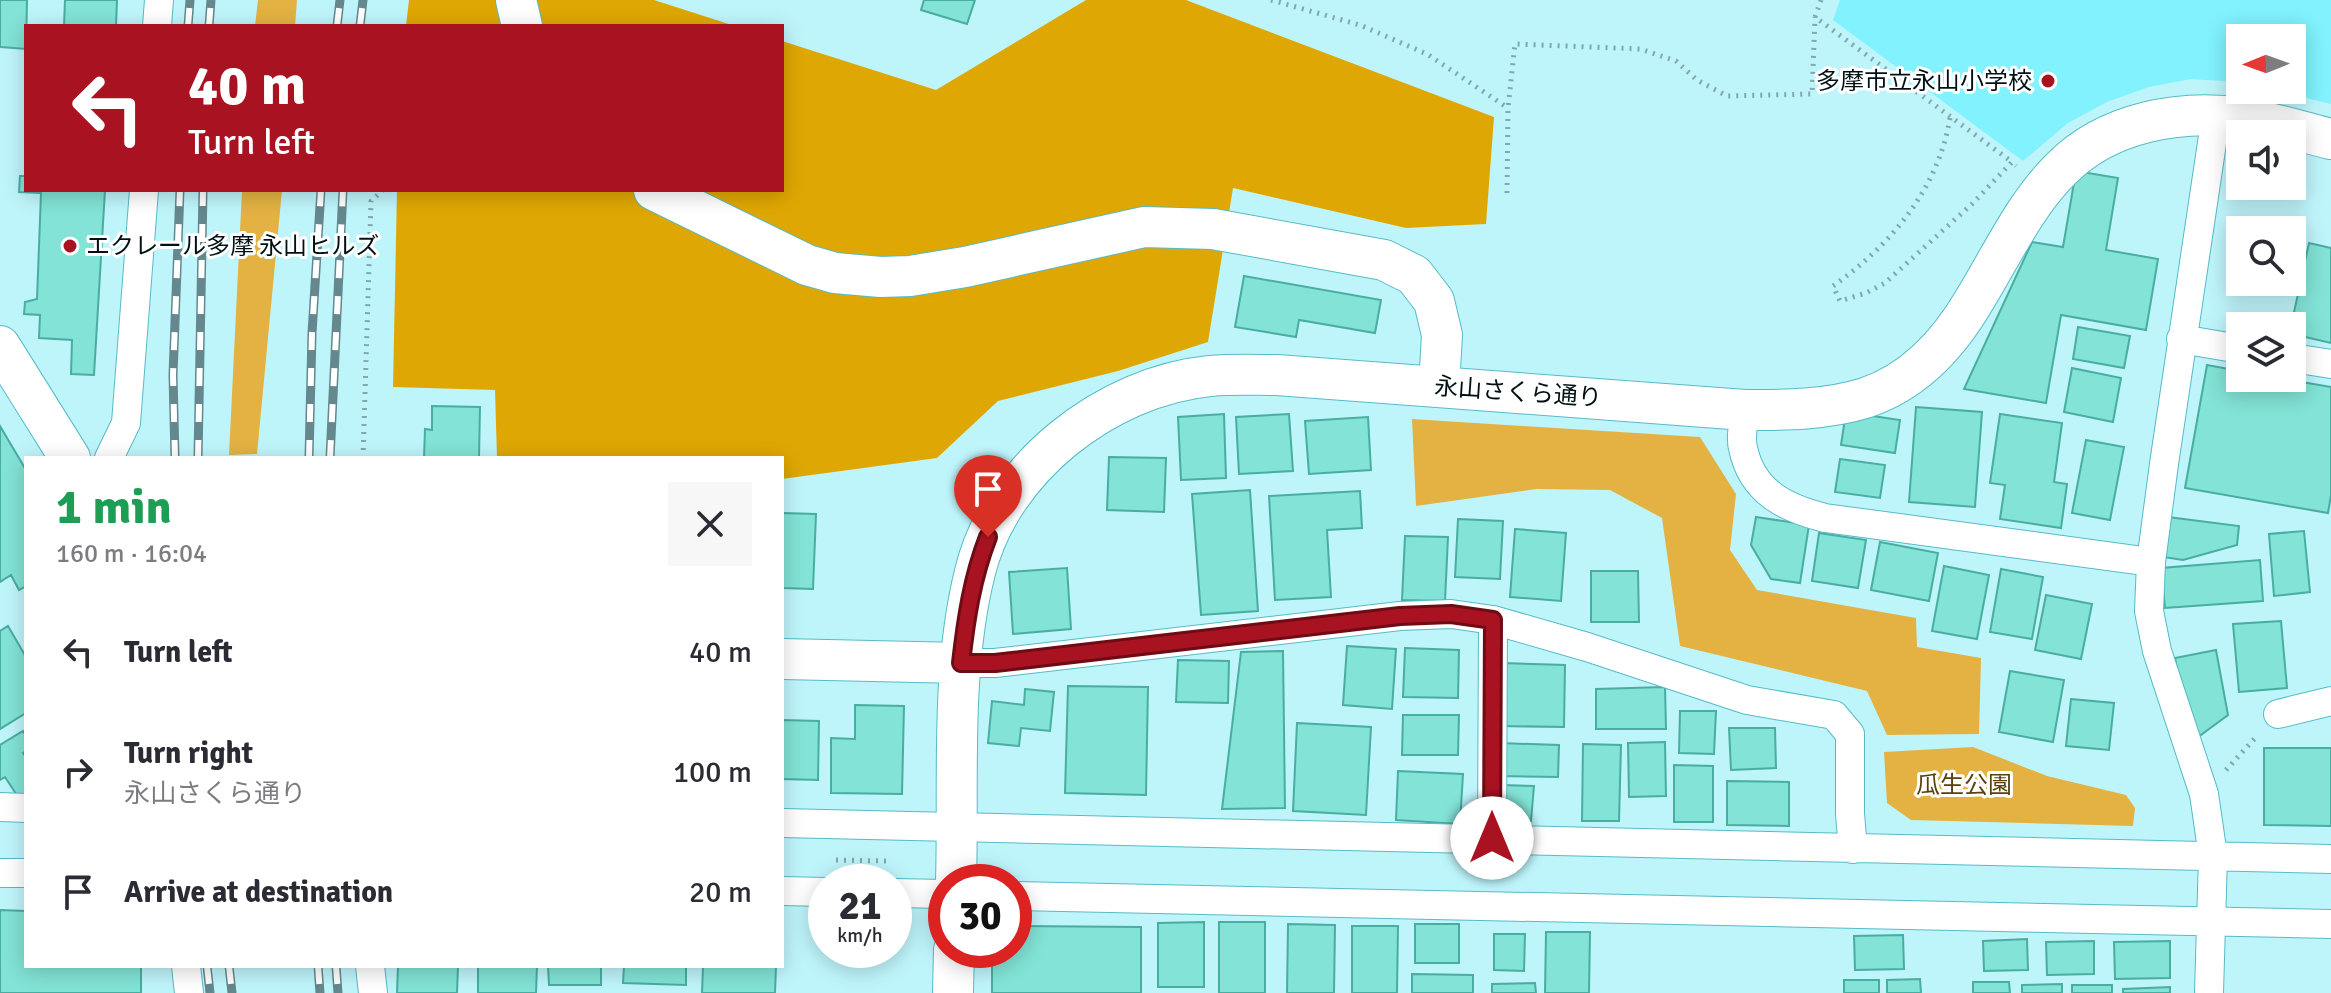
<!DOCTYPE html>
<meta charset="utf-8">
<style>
:root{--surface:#fff;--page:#f7f7f7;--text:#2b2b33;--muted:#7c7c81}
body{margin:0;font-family:Signika,"Noto Sans JP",sans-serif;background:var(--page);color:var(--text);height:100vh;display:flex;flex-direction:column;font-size:30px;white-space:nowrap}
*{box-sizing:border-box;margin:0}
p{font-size:26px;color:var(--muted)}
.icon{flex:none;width:44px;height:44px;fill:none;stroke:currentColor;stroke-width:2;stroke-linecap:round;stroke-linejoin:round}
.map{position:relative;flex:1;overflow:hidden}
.side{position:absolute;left:24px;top:456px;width:760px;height:512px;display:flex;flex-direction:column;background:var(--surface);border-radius:0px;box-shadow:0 4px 20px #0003}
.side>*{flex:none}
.guide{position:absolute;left:24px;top:24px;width:760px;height:168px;border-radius:0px;box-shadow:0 4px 20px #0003;background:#a91321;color:#fff;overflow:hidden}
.needle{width:52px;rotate:269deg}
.fabs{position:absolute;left:2226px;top:24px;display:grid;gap:16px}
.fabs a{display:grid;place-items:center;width:80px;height:80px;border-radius:0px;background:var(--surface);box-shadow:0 4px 20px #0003;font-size:40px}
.speed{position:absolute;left:808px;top:864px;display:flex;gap:16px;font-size:40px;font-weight:700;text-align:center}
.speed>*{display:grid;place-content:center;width:104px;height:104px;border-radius:50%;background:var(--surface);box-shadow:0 4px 20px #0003;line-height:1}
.speed small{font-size:20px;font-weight:400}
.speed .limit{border:12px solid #d22;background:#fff;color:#111}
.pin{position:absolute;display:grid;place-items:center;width:68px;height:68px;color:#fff;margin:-82px -34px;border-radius:50% 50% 50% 0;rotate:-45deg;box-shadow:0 0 8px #0007}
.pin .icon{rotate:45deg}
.me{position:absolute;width:88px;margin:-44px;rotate:0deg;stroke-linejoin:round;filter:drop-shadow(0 0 6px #0008)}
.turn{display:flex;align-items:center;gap:28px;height:168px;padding:0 32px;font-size:36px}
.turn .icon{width:104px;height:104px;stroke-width:2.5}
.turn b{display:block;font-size:56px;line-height:68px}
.round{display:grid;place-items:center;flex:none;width:84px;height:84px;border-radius:0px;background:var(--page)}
.overview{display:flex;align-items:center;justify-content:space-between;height:136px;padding:0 32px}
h1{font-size:48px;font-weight:700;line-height:60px;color:#1e9e55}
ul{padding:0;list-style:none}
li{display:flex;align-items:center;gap:24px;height:120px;padding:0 32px}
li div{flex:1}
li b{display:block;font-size:30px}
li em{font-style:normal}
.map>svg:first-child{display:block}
</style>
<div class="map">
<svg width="2331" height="993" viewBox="0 0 2331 993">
<rect width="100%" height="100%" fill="#bef5fb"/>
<path fill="#81f2fe" d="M1840,0H2331V104L2274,90H2292V38H2240V82L2191,79L2149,87L2107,102L2068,123L2023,161L1833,20Z"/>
<path fill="#e3b243" d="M258,0H297L295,26H255Z
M242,190H282L257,454L229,455Z
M1412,419L1700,437L1736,494L1730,550L1757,590L1916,618L1917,647L1981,658L1979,734L1887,735L1867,691L1680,646L1662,518L1610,490L1536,489L1416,506Z
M1973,747L2047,776L2126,795L2135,808L2133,826L1911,820L1887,803L1884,752Z"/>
<path fill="#dfa703" d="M409,0H654L735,26H406Z
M1086,0H1186L1494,117L1486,224L1406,228L1233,188L1208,342L1118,371L998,401L937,458L782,479V458H497L495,390L393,387L397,190H782V41L936,90Z"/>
<path fill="#82e3d6" stroke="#49ada1" stroke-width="2" d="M0,0H27L26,49L0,47Z
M65,0H117L116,26H64Z
M924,0H975L967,24L921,10Z
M2076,171L2118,178L2106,250L2158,259L2146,330L2061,315L2046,403L1964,389L2032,242L2063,247Z
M20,176H26V190H105L94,375L71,374L72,340L39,338L40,315L24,314L25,302L37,299L41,193L19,192Z
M2309,243L2331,248V343L2292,334L2291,326Z
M1244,276L1381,300L1375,333L1299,320L1296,337L1235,327Z
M2078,327L2130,336L2124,368L2073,359Z
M2207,365L2240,371V378H2278L2331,387V495L2328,513L2185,488Z
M2072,368L2121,378L2113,422L2064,412Z
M432,406L480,407L479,458H424L425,429L432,430Z
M1916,407L1982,412L1975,507L1909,502Z
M1846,412L1900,420L1895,453L1841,445Z
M1224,414L1226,478L1181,480L1178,417Z
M1289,414L1293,471L1239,474L1236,417Z
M2000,414L2062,423L2054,482L2067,484L2061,528L2000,519L2005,485L1990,483Z
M1368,417L1371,470L1309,474L1305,421Z
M0,426L26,470V586L19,590L11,575L0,582Z
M2086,440L2124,447L2110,520L2072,513Z
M1109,457L1166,458L1164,512L1107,510Z
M1840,459L1885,465L1880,498L1835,492Z
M1250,490L1258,611L1201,615L1192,494Z
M1360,491L1362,528L1327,530L1331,597L1275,600L1269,496Z
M782,513L816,514L813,589L782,588Z
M1756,517L1809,525L1800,583L1771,579L1751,545Z
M2168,517L2239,526L2237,545L2183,560L2163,557Z
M1458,519L1503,521L1500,579L1455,577Z
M1515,529L1566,533L1561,601L1510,597Z
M2304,531L2310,592L2274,596L2269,534Z
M1819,533L1866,540L1858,588L1812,581Z
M1405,536L1448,537L1445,601L1402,600Z
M1880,542L1938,553L1929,601L1871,590Z
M2260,560L2263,601L2165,608L2161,568Z
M1944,566L1989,575L1977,639L1932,631Z
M1067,568L1071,629L1013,634L1009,572Z
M2001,569L2043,577L2032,639L1990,632Z
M1591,571H1638L1639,622H1591Z
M2046,595L2092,604L2081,659L2035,650Z
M2281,621L2287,688L2239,692L2233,624Z
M8,626L26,657V713L0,729V631Z
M1347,646L1396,649L1392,709L1343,705Z
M1405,648L1459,650L1458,698L1403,697Z
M2216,650L2228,715L2190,743L2175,658Z
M1283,651L1285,808L1222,809L1241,652Z
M1178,660L1229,661L1228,703L1176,702Z
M1502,663L1565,665L1564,727L1500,726Z
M2010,671L2064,680L2053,742L1999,732Z
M1068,686L1148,687L1146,795L1065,793Z
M1665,687L1666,729H1596V689Z
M1025,689L1054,692L1050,731L1021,728L1019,746L988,743L992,701L1024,705Z
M2071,699L2114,703L2109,750L2066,746Z
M855,705L904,706L902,794L831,793V738L855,739Z
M1680,711H1716L1714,754L1679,753Z
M1403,715H1459L1458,755H1402Z
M782,720L819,721L818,780L782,779Z
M1297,723L1371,727L1366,815L1293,811Z
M1729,728H1775L1776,768L1731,770Z
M23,731L26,736V751L23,753L26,757V799L20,800L5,777L0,780V745Z
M1665,742L1666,796L1629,797L1628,743Z
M1500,743L1559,745L1558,777L1498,776Z
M1583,744L1621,745L1619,821H1582Z
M2264,748H2331V826L2264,825Z
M1674,765L1713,766V822H1674Z
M1398,771L1463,774L1460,824L1396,820Z
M1727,781L1789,782V826L1727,825Z
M1501,785L1534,786L1531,821H1500Z
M0,910L26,911V966H141V993H0Z
M1204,922V987H1158V923Z
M1219,922H1265V993H1219Z
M1288,924L1335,925L1334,993H1287Z
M1415,924H1459V963H1415Z
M1014,926L1141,927V993H992V950H1014Z
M1352,926H1398L1397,993H1352Z
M1546,932H1590L1589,993H1545Z
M1494,934H1525L1524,971L1494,970Z
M1903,935L1904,969L1855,970L1854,936Z
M2027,939L2028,970L1984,971L1983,941Z
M2094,941V974L2047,975L2046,942Z
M2170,941V978L2115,979L2114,942Z
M398,966H458L457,993H397Z
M478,966H537L536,993H478Z
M548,966H601V985H549Z
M624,966H686V985L623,983Z
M703,966H776L775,993H702Z
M1412,974L1473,975V993H1412Z
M1920,979L1921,993H1887V980Z
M1844,980H1879V993H1844Z
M1973,982H2009L2010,993H1973Z
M1535,983L1536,993H1492V984Z
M2062,984V993H2022V985Z
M2072,985H2112V993H2072Z
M2170,987V993H2123V989Z"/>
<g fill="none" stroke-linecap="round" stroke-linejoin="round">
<g stroke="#57bbc6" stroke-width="30">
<path id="street" d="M157,26L159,0
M2181,339L2240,349
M2292,358L2331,364
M1745,410C1744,422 1740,437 1743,448C1752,492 1785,508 1825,518L2151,562
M109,458L126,423L144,190
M961,663H995L1400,616L1451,614L1493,620L1587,647L1747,700L1834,715L1850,734V814L1853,849
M2278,714L2331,701
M0,807L26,808
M782,823L2331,859
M1492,838L1493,620
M0,873H26
M782,891L826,892
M894,893L946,894
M1014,896L2331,924
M186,966L189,993
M370,966L373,993
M2209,993L2213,856L2204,794L2157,651L2149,611L2151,562L2164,464L2216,116"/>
</g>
<g stroke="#57bbc6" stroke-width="42">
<path id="secondary" d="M516,0L522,26
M654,190L807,265L835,273L881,277L910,276L965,267L1144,227L1213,229L1384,260L1414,275L1434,301L1442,335L1439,386
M0,346L70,458
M782,659L961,663
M956,882C959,780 950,672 975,572C1000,469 1106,386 1210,376C1232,374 1255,375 1277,375L1745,410C1786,410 1826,410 1865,398C1914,382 1950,342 1975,299C2002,255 2025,204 2062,168C2108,122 2180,109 2243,118C2272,122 2302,132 2331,139
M953,993L954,950"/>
</g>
<path stroke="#7fa9ae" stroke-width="5" stroke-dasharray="2 6" stroke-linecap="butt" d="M1271,0L1360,25L1427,54L1508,108
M1821,0L1815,17L2012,162
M1950,118C1938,189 1891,245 1833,286L1840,301L1866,293L1885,283L1972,204L2012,162L2016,166
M1507,193L1508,108L1515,44L1640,49L1676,61L1697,80L1727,96L1812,94L1815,17
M363,458L371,201L383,190
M2226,770L2257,736
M836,860L886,861"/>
<use href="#street" stroke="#fff" stroke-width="28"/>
<use href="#secondary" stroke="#fff" stroke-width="40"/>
<g stroke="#64888d" stroke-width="9">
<path id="rail" d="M188,26L190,0
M209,26L211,0
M337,26L340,0
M360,26L363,0
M175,458L173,375L180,190
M198,458L203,190
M309,458L312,333L321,190
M330,458L343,190
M207,966L210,993
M229,966L232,993
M318,966L320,993
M336,966L338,993"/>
</g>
<use href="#rail" stroke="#fff" stroke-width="6" stroke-dasharray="18" stroke-linecap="butt"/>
</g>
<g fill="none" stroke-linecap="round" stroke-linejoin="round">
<g stroke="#6e0c15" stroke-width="20">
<path id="route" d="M988,537C972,578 966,619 961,663H995L1400,616L1451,614L1493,620L1492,838"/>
</g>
<use href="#route" stroke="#a91321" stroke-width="14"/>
</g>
<g fill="#a91321" stroke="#fff" stroke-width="3">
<circle cx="2048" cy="81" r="8"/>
<circle cx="70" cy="246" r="8"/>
</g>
<g text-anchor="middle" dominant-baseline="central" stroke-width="6" stroke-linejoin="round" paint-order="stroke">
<g font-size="24" fill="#001013" stroke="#fff" text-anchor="end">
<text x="2032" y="81">多摩市立永山小学校</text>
<text x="86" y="246" text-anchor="start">エクレール多摩 永山ヒルズ</text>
</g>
<g font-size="24" fill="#001013" stroke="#fff">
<text transform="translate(1518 392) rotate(4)">永山さくら通り</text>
</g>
<g font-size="24" fill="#58420b" stroke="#fff">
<text x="1964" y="785">瓜生公園</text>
</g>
</g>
</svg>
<div class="fabs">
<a><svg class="needle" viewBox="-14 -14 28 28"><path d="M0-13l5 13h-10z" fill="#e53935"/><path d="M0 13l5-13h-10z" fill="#7c7c81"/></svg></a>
<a><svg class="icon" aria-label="sound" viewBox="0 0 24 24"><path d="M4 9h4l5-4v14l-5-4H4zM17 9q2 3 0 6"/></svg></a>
<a><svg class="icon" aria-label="search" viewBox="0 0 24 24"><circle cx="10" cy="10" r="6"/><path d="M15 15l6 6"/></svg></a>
<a><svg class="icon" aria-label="layers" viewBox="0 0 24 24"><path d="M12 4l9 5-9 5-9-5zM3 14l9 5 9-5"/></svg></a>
</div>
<div class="speed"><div>21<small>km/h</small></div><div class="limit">30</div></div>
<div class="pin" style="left:988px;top:537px;background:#d93025"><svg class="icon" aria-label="arrive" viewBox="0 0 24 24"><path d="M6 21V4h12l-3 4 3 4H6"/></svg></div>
<svg class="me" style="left:1492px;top:838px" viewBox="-20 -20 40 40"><circle r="19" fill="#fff"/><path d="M0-13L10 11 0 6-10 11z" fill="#a91321"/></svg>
<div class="guide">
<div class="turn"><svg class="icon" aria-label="left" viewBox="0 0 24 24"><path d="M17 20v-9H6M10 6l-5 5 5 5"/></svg><div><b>40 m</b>Turn left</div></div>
</div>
<section class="side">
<div class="overview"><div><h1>1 min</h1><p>160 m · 16:04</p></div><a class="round"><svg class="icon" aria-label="close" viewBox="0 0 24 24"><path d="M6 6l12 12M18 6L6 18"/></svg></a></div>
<ul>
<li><svg class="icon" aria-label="left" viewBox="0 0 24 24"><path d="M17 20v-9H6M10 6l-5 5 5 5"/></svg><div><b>Turn left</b></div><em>40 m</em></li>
<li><svg class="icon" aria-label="right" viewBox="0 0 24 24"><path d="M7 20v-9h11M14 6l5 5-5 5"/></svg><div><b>Turn right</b><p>永山さくら通り</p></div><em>100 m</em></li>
<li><svg class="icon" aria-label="arrive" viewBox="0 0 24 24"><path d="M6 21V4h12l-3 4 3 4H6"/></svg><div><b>Arrive at destination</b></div><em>20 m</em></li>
</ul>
</section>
</div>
